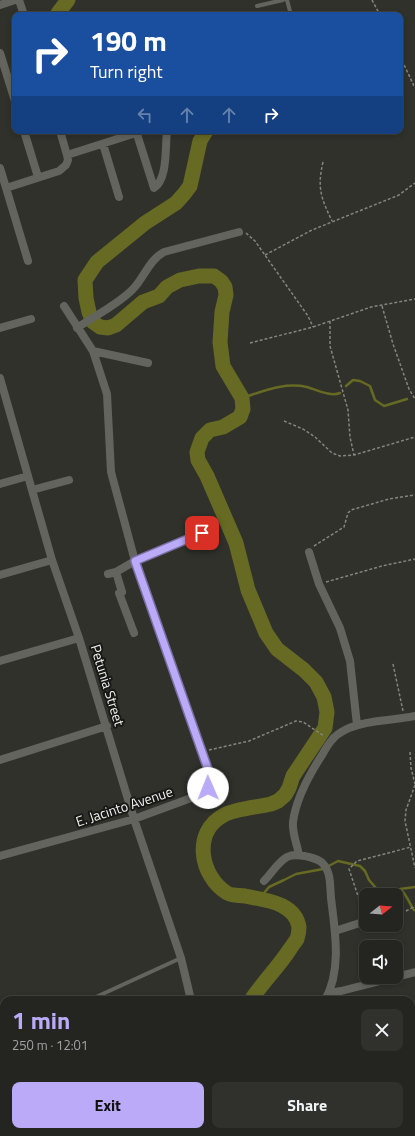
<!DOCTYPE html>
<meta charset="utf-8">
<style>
:root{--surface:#242520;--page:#30312d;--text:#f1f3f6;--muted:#a3a5a5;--line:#41423e;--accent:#baaaf7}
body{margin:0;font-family:"Titillium Web",sans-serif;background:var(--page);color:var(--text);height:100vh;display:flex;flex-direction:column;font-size:15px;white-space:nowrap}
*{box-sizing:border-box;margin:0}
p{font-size:13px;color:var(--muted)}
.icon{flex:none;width:22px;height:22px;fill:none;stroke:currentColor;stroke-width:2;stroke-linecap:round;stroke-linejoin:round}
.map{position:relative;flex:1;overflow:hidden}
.drawer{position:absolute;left:0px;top:996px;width:415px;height:140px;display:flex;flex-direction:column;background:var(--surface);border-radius:12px 12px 0 0;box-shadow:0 2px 6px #0003,0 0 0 1px var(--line)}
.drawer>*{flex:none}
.hud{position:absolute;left:12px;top:12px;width:391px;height:122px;border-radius:8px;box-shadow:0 2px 6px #0003,0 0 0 1px var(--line);background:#1a4fa0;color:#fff;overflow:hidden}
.needle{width:26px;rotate:73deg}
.tools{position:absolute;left:359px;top:888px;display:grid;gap:8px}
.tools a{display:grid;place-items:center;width:44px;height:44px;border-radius:8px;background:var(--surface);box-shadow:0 2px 6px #0003,0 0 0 1px var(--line);font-size:20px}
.pin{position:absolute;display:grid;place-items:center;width:34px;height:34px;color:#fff;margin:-17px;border-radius:8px;box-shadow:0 2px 6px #0006}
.me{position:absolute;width:44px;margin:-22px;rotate:359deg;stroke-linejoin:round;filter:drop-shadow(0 0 3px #0008)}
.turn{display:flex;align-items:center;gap:14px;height:84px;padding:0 12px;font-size:18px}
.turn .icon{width:52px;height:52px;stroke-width:2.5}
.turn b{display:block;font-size:28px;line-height:34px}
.lanes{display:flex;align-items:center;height:38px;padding:0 12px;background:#0003;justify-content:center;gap:20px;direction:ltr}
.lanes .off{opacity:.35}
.round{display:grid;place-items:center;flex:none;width:42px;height:42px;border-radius:8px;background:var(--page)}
.overview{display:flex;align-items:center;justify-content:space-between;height:68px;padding:0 12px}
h1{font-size:24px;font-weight:700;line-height:30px;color:var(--accent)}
.cta{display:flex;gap:8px;margin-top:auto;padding:8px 12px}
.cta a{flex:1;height:46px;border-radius:8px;background:var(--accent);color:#111;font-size:16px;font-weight:700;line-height:46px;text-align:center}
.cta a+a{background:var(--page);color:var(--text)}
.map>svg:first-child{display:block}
</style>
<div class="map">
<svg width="415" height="1136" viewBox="0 0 415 1136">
<rect width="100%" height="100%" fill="#30312b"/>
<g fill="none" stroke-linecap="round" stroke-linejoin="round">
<path stroke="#666a22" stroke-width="2.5" d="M346,386L353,380L360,381L370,386L375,400L384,406L407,399
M242,398C264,391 284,382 307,387C317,390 331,397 340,393
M401,890C407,895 409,903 414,910H415
M259,899L269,887L284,880L296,874L323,869L338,861L360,866L365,871L369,880L376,888L382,890L400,889L415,887"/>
<path stroke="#666a22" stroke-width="15" d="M58,15V13L68,0
M206,131L200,141L190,186L184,194L176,203L145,223L97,262L85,280L86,298L89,312L93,322L100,327L108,328L116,325L143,302L159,296L167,287L180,280L199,276H214L221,281L225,287L226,295L222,312L220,342L223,366L242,398L243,409L240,417L223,427L210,430L202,438L197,452L198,460L207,476L236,543L248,590L266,633L277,649L304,670L316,682L324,697L327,712L325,728L293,776L289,788L285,795L278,801L271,804C258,807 235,809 224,815C192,832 200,876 227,893C232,896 239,895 245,896C264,900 295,902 299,927C299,930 298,936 297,939C295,942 292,946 290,949C279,966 265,980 253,997L252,1000
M165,1136L167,1132"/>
<path stroke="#848580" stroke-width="1.5" stroke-dasharray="3 2" stroke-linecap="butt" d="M372,0L380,15
M400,56L414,86
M323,162C317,188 321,198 332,221
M246,233L255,241L308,316L313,327
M265,255L312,230L399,195L415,183
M382,306L393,344L409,389L415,399
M330,321V346L348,410L350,437L354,455
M250,343L313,327L371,307L415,299
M284,421L303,429L315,437L332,453L340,456L354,455L415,437
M314,546L344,527L348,513L351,510L389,499L415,495
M326,582L382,566L415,559
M393,664L403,711
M209,750L249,741L296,721L303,722L324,736
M410,752L411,768L415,784
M415,785L406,810L405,821L415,868
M406,911L415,906
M364,914L349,869L357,861L411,847
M411,1118L415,1131"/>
<path stroke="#63645e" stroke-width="4" d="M287,0L291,15
M257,6L283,0
M95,1000L96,997L181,958
M0,1123L4,1122"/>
<path stroke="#63645e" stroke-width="8" d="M19,0L24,15
M0,5L15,0
M0,53L15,101
M24,131L38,177
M136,131L154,188C168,179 165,147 167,131
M103,144L119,197
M67,155L136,133
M0,168L28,261
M6,188L59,171L66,165L68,160L67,155L60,131
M64,306L93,351L148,363
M0,328L31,319
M77,328C94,316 119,304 133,289C144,278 149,260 164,252L239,232
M0,378L52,560L79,638L134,819L181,958L191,1000
M0,484L28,476
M32,490L69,480
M309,552L319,584L340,628L350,661L357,725
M116,572L122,592L119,593L134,633
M108,574L116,572L135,561L202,533
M0,575L52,560
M0,661L79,638
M0,760L107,726
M299,855C297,844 292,833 293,822C296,798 309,775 322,755C325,750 328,744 332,740C336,734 343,731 349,728C371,719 393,721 415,716
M0,856L134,819L202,794C210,787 211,782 209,772L135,561L111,472L107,394L93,351
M264,881C271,874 278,862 287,857C293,854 299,855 305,856C312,858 320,859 324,865C331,873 330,887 331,898C335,931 342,970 325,1000
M396,911L399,910
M335,931L366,921
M329,993L341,991L415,972
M411,1039L415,1037
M0,1062L4,1061
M411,1104L415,1103
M317,1134L323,1132
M112,1136L116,1132"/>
</g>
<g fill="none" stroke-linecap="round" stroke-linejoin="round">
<g stroke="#796ea1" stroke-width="10">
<path id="route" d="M202,533L135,561L209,772L210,780L208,788"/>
</g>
<use href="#route" stroke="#baaaf7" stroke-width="7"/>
</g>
<g text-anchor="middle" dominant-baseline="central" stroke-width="4" stroke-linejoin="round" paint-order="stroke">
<g font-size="14" fill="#f1f1ee" stroke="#181816">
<text transform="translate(108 685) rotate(73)">Petunia Street</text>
<text transform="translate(124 806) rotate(-18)">E. Jacinto Avenue</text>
</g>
</g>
</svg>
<div class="tools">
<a><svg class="needle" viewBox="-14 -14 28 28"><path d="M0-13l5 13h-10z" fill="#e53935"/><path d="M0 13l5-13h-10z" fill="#a3a5a5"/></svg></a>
<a><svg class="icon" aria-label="sound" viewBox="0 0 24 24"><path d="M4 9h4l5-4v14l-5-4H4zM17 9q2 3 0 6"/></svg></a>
</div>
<div class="pin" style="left:202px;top:533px;background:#d93025"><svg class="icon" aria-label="arrive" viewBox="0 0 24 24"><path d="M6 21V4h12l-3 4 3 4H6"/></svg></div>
<svg class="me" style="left:208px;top:788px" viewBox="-20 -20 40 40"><circle r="19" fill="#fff"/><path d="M0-13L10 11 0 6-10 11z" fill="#baaaf7"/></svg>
<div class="hud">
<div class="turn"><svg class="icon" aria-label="right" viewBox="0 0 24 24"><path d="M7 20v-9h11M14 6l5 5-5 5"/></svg><div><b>190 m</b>Turn right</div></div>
<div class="lanes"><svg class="icon off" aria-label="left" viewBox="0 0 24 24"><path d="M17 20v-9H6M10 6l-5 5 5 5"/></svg><svg class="icon off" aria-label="ahead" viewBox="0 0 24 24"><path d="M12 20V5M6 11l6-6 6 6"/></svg><svg class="icon off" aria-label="ahead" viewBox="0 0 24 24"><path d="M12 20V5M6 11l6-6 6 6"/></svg><svg class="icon" aria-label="right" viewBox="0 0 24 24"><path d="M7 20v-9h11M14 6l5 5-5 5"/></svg></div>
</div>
<section class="drawer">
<div class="overview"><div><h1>1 min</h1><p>250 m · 12:01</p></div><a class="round"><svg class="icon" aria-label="close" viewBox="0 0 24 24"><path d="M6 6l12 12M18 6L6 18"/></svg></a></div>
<div class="cta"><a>Exit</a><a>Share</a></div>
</section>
</div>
